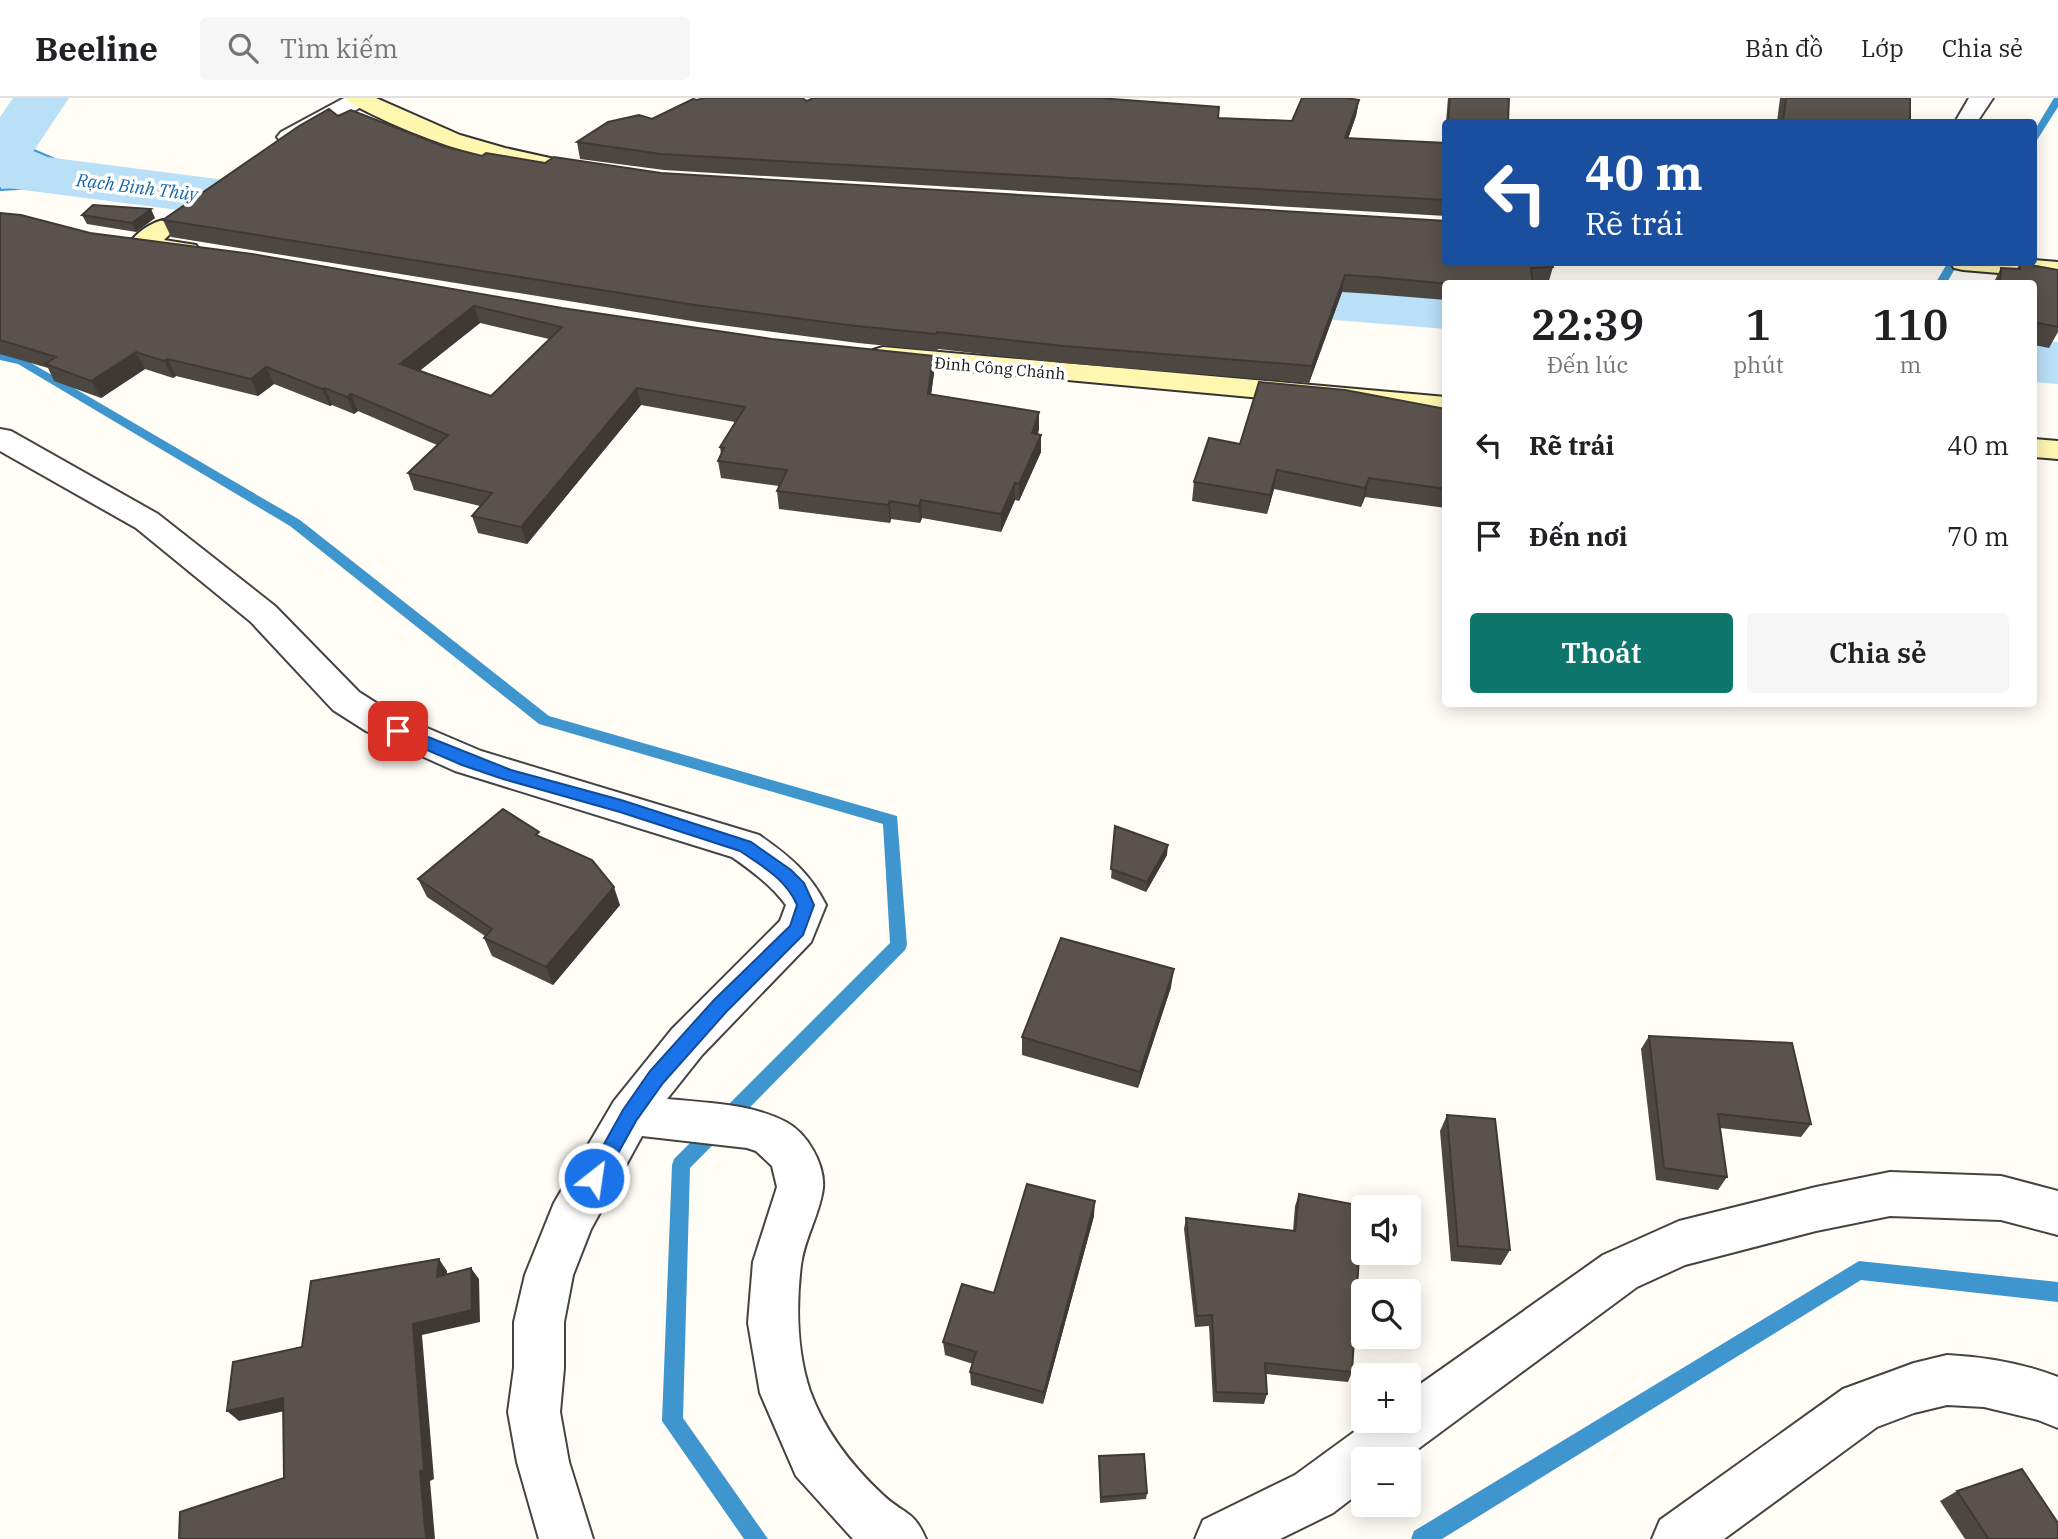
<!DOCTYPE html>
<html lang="vi">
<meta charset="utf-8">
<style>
:root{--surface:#fff;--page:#f6f6f6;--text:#202124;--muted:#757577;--line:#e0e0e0;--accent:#0f766e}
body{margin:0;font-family:"IBM Plex Serif",serif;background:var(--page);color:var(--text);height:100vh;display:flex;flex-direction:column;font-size:26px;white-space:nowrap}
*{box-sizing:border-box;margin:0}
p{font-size:23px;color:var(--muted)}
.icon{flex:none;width:38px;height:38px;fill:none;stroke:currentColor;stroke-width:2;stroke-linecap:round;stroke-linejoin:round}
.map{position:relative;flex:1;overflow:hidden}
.side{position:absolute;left:1442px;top:182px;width:595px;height:427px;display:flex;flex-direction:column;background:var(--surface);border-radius:7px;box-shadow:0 4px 18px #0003}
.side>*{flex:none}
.top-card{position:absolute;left:1442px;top:21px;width:595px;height:147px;border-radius:7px;box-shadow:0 4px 18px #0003;background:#1a4fa0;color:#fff;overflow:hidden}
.buttons{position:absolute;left:1351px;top:1097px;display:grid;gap:14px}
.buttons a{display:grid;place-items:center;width:70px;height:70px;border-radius:7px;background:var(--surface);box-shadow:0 4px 18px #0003;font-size:35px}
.pin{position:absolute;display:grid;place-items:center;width:60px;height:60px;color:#fff;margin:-30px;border-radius:14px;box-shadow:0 4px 10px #0006}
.me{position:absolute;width:77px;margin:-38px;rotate:30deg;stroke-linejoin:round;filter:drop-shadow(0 0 5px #0008)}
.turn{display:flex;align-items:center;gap:24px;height:147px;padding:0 28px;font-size:32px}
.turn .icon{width:91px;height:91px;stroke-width:2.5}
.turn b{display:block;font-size:49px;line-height:60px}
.eta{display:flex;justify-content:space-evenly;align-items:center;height:119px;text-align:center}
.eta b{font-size:42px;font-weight:600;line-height:49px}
.cta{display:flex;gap:14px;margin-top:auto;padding:14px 28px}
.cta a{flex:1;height:80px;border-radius:7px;background:var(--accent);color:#fff;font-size:28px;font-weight:600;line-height:80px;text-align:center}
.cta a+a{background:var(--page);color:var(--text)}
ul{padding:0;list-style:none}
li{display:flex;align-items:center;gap:21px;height:91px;padding:0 28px}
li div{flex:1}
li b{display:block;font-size:26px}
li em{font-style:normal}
header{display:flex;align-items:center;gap:42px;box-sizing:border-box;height:98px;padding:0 35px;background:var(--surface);border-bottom:2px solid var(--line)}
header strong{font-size:33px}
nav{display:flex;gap:38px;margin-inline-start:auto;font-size:24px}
.search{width:490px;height:63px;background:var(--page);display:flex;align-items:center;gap:18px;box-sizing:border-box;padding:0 24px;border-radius:7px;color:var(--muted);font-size:26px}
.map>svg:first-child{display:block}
</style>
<header>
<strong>Beeline</strong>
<div class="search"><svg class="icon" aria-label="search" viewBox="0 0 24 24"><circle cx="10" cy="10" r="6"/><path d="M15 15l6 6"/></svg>Tìm kiếm</div>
<nav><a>Bản đồ</a><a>Lớp</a><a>Chia sẻ</a></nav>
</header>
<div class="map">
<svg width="2058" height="1441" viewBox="0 0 2058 1441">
<rect width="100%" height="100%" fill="#fffdf5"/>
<path fill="#b9e0f7" stroke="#3f96cf" stroke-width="2" d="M0,41L13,43L113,86L0,92Z"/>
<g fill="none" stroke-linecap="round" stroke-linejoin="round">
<path fill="#3f96cf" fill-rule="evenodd" d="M2054,0H2058V9L2037,42L2034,43V33Z
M1948,164H1959L1946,186H1935Z
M0,254L26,262L300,422L549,618L897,718L907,847L905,852L690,1070L683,1320L768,1441H744L662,1323L672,1067L674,1061L890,845L883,726L539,626L290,428L18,266L0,262Z
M1859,1163L2058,1184V1204L1861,1182L1442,1441H1411L1414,1433Z"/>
<path fill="#b9e0f7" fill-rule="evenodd" d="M13,0H69L31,57L327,95L349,100L358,113L349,126L327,131L0,89V19Z
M1211,172L1446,191V231L1211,212L1188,206L1178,192L1188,178Z
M2034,242L2058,244V286L2034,284Z"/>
<g stroke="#444" stroke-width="4">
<path id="street" d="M344,0L371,1L367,6L297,44L289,46L281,44L277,39L281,34Z
M1969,0H1993L1977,24H1955Z
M0,331L11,333L158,416L275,508L359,594L392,615L481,653L759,737C788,757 810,775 826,807L811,844L702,957L667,1001C707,1005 749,1005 786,1024C807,1035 825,1066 823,1090C820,1116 804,1141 801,1167C796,1208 797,1254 810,1293C825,1334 852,1368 883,1397C904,1417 913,1411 926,1441H853L796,1378L760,1295L748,1225L753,1164L777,1089L772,1068L756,1053L747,1050L642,1038L591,1131L573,1177L564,1224V1270L560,1314L569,1364L593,1441H539L517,1364L508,1314L514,1270V1224L525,1177L554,1105L614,1003L672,931L780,823L786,807C771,787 752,773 732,759L455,673L366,633L333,612L251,524L136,430L0,353Z
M1890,1074L2001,1078L2058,1093V1137L2001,1122L1890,1118L1816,1133L1685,1167L1637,1189L1403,1362H1363V1392L1333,1415L1280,1441H1195L1203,1422L1295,1377L1369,1323H1409V1294L1603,1157L1679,1123L1816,1089Z
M1947,1257C1985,1259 2022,1265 2058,1279V1330L2038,1322L1984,1309L1947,1307L1914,1315L1877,1329L1724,1441H1652L1660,1422L1843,1291L1914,1265Z"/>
</g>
<g stroke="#333" stroke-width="4">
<path id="secondary" d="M346,0H376L460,37L505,50L559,62L562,67L559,72L550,74C479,61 413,39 350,5Z
M163,122L172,124L176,130L164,142L196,147L200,153L196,159L187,161L133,152L129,146C136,135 150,125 163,122Z
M2034,162L2058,164V180L1963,172L1954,170L1950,164H2034Z
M883,249L1446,299V317L873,264L869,258L873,252Z
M2034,341L2058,343V361L2034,359Z"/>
</g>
<use href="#street" fill="#fff" fill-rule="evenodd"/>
<use href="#secondary" fill="#fff6b0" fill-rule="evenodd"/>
</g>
<path fill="#4d4742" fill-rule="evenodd" d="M1448,0H1509L1508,24H1446Z
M1780,0H1910V24H1777Z
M697,2L807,3L1292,23L1359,2L1356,18L1348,41L1444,45L1446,29V118L664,72L580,61L577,44L652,21Z
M338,18L482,58L1553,169L1548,186H1446V202L1373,196L1342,194L1309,285L1063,265L938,251L937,253L858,245L698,224L171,139L163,122Z
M0,115L90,135L562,210L772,241L933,258L934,275L931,296L1039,331L1038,336L1041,337V354L1019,403L1015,402L1001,434L922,420L920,425L891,421L890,425L779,411L777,393L779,388L721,380L718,363L721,356L720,349L735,324L641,307L527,446L478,435L472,418L480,408L414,392L408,375L437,347L358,313L354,316L332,307L330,308L274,286L258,298L176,278L173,280L145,271L101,300L54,283L48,270L0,256ZM480,225L549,241L491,298L420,272Z
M82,117L155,120L136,134L87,126Z
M2020,165L2058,172V234L2049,250L2034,247V186H1993L2001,170L2017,171Z
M1446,311V410L1365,399L1361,409L1274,391L1267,416L1192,403L1194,384L1240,346Z
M1115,728L1167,757L1146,794L1111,780Z
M541,740L620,807L553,887L492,858L484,840L485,838L427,799L418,781Z
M1171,889L1138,990L1022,957V939Z
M1649,938L1811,1026L1801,1039L1720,1030L1727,1079L1718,1092L1656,1082L1641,951Z
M1447,1017L1510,1152L1501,1167L1451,1163L1440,1033Z
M1299,1096L1352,1274L1348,1284L1266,1276L1267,1296L1264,1306L1213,1304L1209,1228L1195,1229L1184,1131L1186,1120L1293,1133L1295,1108Z
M1094,1118L1043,1306L971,1287L970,1274L973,1266L945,1257L943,1244L994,1195Z
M1099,1358L1147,1395L1146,1401L1100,1405Z
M1957,1393L2058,1441H1965L1940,1403Z"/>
<path fill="#3f3936" d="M1359,2L1356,18L1342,57L1345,40Z
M151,111L155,120L136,134L132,125Z
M1345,177L1342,194L1309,285L1312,268Z
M474,208L480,225L407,283L400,266Z
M136,254L145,271L101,300L91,283Z
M933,258L934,275L929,313L928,296Z
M168,261L176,278L173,280L164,263Z
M266,269L274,286L258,298L251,281Z
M325,290L332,307L330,308L322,291Z
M637,290L641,307L527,446L521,429Z
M351,296L358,313L354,316L347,299Z
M1039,314V331L1032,352V335Z
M1041,337V354L1019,403V386Z
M1277,372L1274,391L1267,416L1270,397Z
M1369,380L1365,399L1361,409L1365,390Z
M1015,385V402L1001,434V416Z
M921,402L922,420L920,425L919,408Z
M890,403L891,421L890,425L888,407Z
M1168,747L1167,757L1146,794L1147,784Z
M614,789L620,807L553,887L546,869Z
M1174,871L1171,889L1138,990L1140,974Z
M1095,1103L1094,1118L1043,1306L1044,1294Z
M439,1161L447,1173L446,1190L437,1179Z
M471,1170L479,1181L480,1224L422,1237L434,1381L430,1383L435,1441H426L420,1373L413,1226Z
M283,1300L294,1311L239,1323L227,1313Z"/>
<path fill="#5a524d" stroke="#3f3936" stroke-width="2" fill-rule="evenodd" d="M704,0H802L807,3L813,0H1099L1219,9L1218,20L1292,23L1302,0H1346L1359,2L1345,40L1446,45V102L661,56L577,44L608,24L639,17L652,21L693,1L697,2Z
M1450,0H1509L1508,24H1448Z
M1786,0H1910V24H1783Z
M329,11L338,18L351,12L443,48L482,58L486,55L545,65L554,59L661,75L1446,123V164H1552L1553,169L1531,170L1533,186H1450L1376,179L1345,177L1312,268L1064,248L937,234L936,236L856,228L695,207L163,122L299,28Z
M93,107L151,111L132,125L82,117Z
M0,115L21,117L90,135L252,156L562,210L772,241L933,258L928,296L1039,314L1032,335L1041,337L1019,386L1015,385L1001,416L921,402L919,408L890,403L888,407L777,393L787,372L718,363L724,350L720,349L745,309L637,290L521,429L472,418L492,395L408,375L448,337L351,296L347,299L325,290L322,291L266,269L251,281L168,261L164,263L136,254L91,283L45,266L56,259L0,242ZM474,208L562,229L491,298L400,266Z
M2020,165L2058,172V229L2034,224V186H2000L2001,170L2020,171Z
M1722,183L1780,184V186H1723Z
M1259,284L1345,292L1446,311V391L1369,380L1365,390L1277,372L1270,397L1194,384L1209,340L1240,346Z
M503,711L539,734L536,737L592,762L614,789L546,869L484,840L492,831L418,781Z
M1115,728L1168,747L1147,784L1111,771Z
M1061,840L1174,871L1140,974L1022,939Z
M1649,938L1792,945L1811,1026L1718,1016L1727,1079L1664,1070Z
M1447,1017L1495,1021L1510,1152L1458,1148Z
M1027,1086L1095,1103L1044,1294L970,1274L976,1254L943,1244L962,1186L994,1195Z
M1299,1096L1362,1108L1352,1274L1265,1265L1267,1296L1216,1294L1212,1217L1197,1218L1186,1120L1295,1133Z
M439,1161L437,1179L471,1170L472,1212L413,1226L424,1372L420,1373L426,1441H179L180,1414L284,1380L283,1300L227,1313L233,1264L302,1249L311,1183Z
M1144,1356L1147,1395L1101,1399L1099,1358Z
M2022,1371L2058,1425V1441H1986L1988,1440L1957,1393Z"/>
<path fill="#1a73e8" stroke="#114b97" stroke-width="2" d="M398,627L511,672L621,702L751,744L791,772L804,785L814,807L803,837L727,913L663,985L636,1023L601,1086L594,1088L588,1086L585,1080L623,1012L650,973L714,902L790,828L797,807C786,781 762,768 740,753L620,714L503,681L462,667L392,637L390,633Z"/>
<g text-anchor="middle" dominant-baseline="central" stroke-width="7" stroke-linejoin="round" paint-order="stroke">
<g font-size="16" fill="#111" stroke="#fff">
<text transform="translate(1000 270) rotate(5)">Đinh Công Chánh</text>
</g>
<g font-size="18" font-style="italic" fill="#1768a6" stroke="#fff">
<text transform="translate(137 89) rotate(7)">Rạch Bình Thủy</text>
</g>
</g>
</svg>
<div class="buttons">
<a><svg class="icon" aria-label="sound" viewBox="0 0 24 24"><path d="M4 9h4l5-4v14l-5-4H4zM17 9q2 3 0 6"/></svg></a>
<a><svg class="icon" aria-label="search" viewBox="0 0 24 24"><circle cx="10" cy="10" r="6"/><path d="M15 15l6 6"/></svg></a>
<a>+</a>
<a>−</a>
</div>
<div class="pin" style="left:398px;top:633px;background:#d93025"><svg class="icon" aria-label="arrive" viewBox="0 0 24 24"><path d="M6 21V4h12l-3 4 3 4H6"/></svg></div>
<svg class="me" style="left:594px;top:1080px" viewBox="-20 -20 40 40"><circle r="17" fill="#1a73e8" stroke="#fff" stroke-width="3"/><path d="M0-11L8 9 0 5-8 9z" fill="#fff"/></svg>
<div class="top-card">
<div class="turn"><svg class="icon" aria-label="left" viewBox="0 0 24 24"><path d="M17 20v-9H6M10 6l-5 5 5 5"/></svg><div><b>40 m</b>Rẽ trái</div></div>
</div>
<section class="side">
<div class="eta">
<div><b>22:39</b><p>Đến lúc</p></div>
<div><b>1</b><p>phút</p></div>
<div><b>110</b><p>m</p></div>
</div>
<ul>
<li><svg class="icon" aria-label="left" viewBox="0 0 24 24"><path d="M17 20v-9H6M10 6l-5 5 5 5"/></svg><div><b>Rẽ trái</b></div><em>40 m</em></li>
<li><svg class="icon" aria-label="arrive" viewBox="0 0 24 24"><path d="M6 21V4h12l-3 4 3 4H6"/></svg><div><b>Đến nơi</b></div><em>70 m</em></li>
</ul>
<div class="cta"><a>Thoát</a><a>Chia sẻ</a></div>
</section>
</div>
